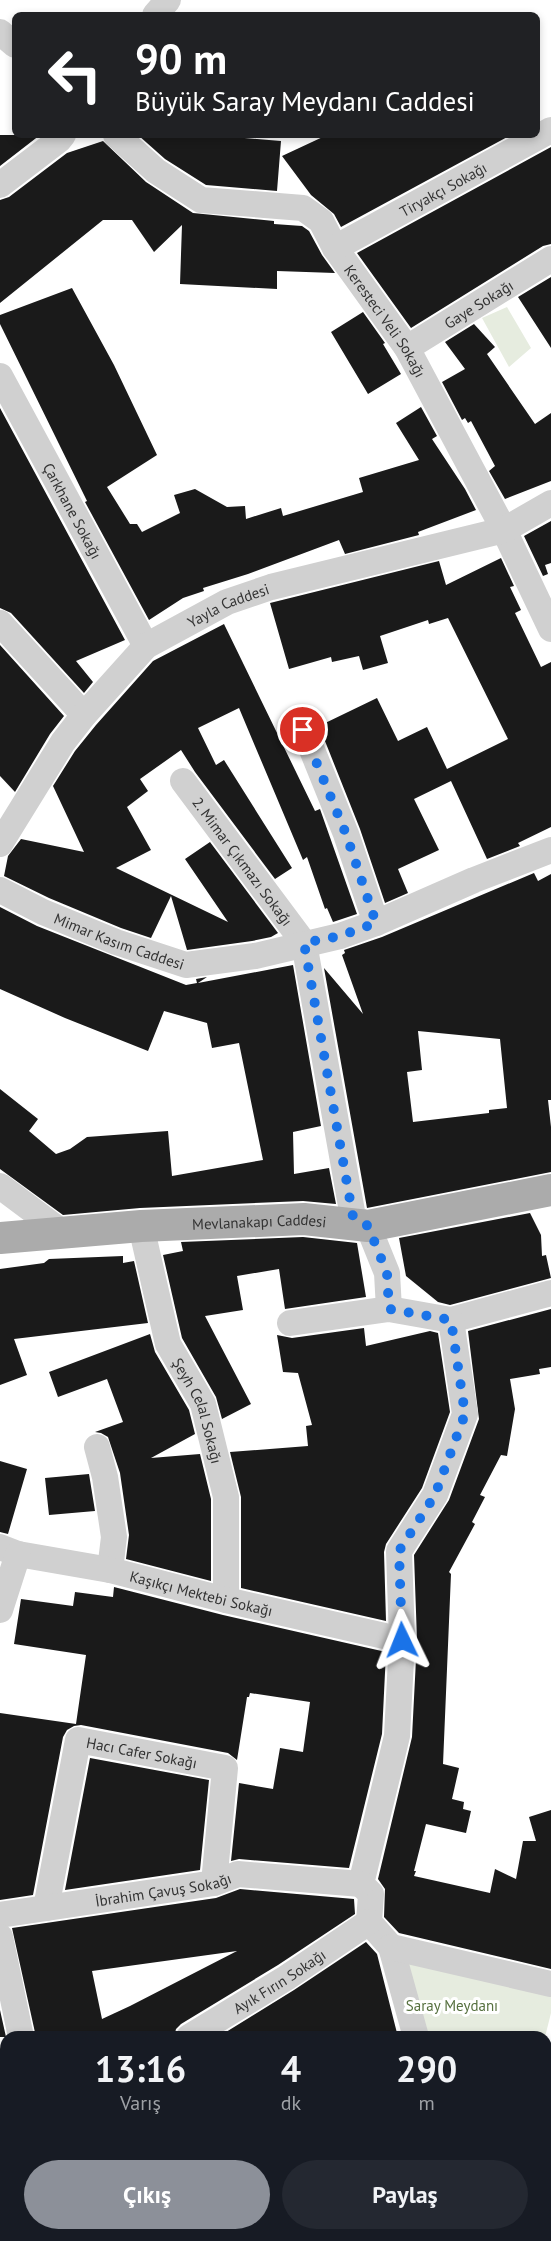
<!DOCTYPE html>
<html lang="tr">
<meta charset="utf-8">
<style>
:root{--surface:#171b24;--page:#242831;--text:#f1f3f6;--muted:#9ea1a6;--accent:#8c9099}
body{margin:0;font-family:"PT Sans",sans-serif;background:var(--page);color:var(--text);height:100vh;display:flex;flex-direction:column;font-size:22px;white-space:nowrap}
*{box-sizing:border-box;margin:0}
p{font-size:20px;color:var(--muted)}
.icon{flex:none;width:33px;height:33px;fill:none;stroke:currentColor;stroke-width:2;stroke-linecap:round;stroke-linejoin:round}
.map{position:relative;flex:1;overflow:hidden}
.drawer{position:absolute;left:0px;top:2031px;width:552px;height:210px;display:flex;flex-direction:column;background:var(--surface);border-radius:18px 18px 0 0;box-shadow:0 3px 9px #0003}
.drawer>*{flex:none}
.guide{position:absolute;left:12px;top:12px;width:528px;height:126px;border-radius:9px;box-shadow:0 3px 9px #0003;background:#202124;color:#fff;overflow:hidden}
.pin{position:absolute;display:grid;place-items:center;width:51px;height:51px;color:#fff;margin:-26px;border:3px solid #fff;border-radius:50%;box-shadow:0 2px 6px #0007}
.me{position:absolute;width:66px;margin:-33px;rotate:358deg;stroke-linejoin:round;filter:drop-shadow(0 0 4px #0008)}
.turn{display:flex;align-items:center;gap:21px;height:126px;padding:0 24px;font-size:27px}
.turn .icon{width:78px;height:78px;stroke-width:2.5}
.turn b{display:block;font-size:42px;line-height:51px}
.eta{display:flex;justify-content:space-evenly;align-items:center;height:102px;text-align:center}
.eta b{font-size:36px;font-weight:800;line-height:42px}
.action{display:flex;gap:12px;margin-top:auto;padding:12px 24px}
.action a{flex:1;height:69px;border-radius:36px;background:var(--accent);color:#fff;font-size:24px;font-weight:800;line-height:69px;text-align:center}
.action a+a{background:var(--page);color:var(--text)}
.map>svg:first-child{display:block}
</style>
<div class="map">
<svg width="551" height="2241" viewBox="0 0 551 2241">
<rect width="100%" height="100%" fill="#fff"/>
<path fill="#e6ecdf" d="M507,307L531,348L509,367L482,318Z
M405,1961L551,1993V2013L545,2037H426Z"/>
<path fill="#1a1a1a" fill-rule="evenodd" d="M0,135H40L0,166Z
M138,135H210L281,141L277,191L206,185L165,159Z
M327,135H511L341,227L334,214L311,195L282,156Z
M103,141L146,182L193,213L274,221V224L302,226L309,231L322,255L335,273L277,271V289L180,284L182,225L154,252L132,220H103L0,303V200L9,197L67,153Z
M551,147V244L543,246L411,328L357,253Z
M551,277V348L518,297Z
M72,288L114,365L157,455L107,487L130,524H137L142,532L180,513L174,495L195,489L227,507L245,506L246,519L281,508L283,516L363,492L359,478L419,460L396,423L421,407L437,436L432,439L465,489L476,510L418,532L419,535L345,554L339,540L248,574L203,588L204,591L183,598L149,620L85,502L87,501L0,324V315Z
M363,312L385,343L383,344L401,374L368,394L331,332Z
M474,324L495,347L487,354L535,424L551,413V481L505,499L489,471L495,466L471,421L468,423L465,418L462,420L442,382L465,369L445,342Z
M0,408L125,640L76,661L93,682L84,693L11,613L0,608Z
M551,521V563L545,565L548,574L543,576L524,536Z
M501,558L514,586L510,587L521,610L515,613L541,667L551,662V827L518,843L520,846L487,859L451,781L414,799L439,850L398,869L408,893L385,903L360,829L319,726L377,698L398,741L427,727L447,769L508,739L448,618L429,624L428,620L380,636L388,663L363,670L359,656L332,662L331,657L289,669L270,603L439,561L446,585Z
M224,624L315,811L320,809L357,914L333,922L327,908L325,909L307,857L303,860L239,708L198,728L216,765L224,760L292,868L275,879L195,772L181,750L140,779L148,791L127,807L151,850L116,868L228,922L185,859L210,842L278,933L271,937L252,941L187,950L171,896L151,938L121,928L49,898L4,876L8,856L21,839L84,852L53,786L75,751L96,725L153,661Z
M0,645L64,716L50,734L15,792L0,776Z
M534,873L538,881L551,874V1100H548L551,1127V1172L367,1208L324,968L363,1014L342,955L345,953L344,950L382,937ZM418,1031L500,1039L507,1108L489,1110V1113L413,1122L407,1072L422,1070Z
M0,907L37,926L186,985L197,983L196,979L207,977L198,983L293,965L321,1126L293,1132L294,1174L329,1168L336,1204L303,1201L140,1208L63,1215L0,1169V1089L38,1119L29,1131L56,1154L70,1149L87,1137L168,1131L172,1176L263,1160L239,1043L212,1048L207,1023L164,1011L148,1051L65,1018L0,989Z
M530,1213L541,1235L542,1256L546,1255L551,1278L450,1305L438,1302L406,1276L399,1238Z
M303,1237L357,1243L366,1297L285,1309L279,1269L237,1276L243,1310L205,1316L251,1404L222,1419L216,1397L182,1338L163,1255L183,1251L181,1242Z
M123,1256V1263L134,1261L148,1323L14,1339L27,1375L0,1385V1269L44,1263L49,1259Z
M551,1309V1367L539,1369L540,1374L510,1379L515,1409L507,1456L501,1455L480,1495L485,1497L472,1522L475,1524L449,1572L451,1574L443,1764L459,1768L452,1799L464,1802L463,1809L471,1811L466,1833L426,1824L414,1871H416L414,1876L490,1893L495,1869L516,1879L523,1841H536L529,1817L551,1810V1969L399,1933L384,1917L385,1889L378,1879L412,1737L417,1640L414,1555L449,1500L479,1419L468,1331Z
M364,1328L366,1346L430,1331L438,1333L450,1412L422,1488L386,1544L384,1552L386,1621L241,1588V1497L230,1452L308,1446L306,1426L312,1425L298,1373L283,1372L277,1335L292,1338Z
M150,1334L155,1352L189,1410L195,1434L151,1458L200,1454L211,1499V1581L126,1559L129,1535L120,1473L108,1437L101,1433L95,1432L123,1422L107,1379L58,1397L49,1372Z
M0,1461L27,1469L8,1534L0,1532Z
M89,1474L95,1511L49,1515L45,1478Z
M114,1587L223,1615L386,1652L382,1734L349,1868L239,1859L231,1861L239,1783L273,1789L280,1748L303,1752L310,1702L250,1693L249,1697H247L237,1760L228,1753L81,1725L74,1726L67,1730L63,1737L33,1895L0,1900V1713L76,1724L86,1655L14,1644L21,1599L73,1606L75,1592L113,1597Z
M90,1758L209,1780L200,1870L65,1890Z
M240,1889L354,1899L355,1914L278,1965L181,2024L176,2029L174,2037H36L12,1928L216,1898ZM237,1951L130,2006L102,2019L92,1971Z
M366,1942L377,1954L398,2037H218L294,1990Z
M0,2010L6,2037H0Z"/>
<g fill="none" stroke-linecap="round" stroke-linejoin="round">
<g stroke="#d0d0d0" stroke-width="26">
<path d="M155,15L168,0"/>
<path d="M0,32L15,45"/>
<path id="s1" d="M116,135L156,171L201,200L303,208L321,221L335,248L407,348L504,530L551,629"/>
<path d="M0,185L59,140L63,135"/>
<path id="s2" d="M335,248L551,130"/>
<path id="s3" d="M407,348L551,259"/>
<path id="s4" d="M0,376L146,646"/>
<path d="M0,623L84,715"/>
<path d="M304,730L346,834L376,923"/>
<path id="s5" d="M183,781L304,943L353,1217L368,1226L387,1273L389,1309"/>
<path id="s6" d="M0,844L63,742L84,715L146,646L227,602L271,587L504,530L551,503"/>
<path id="s7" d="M0,890L43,912L116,942L186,965L255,956L340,936L376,923L474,880L551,850"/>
<path d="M0,1186L63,1233"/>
<path id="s8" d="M141,1226L168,1344L203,1404L226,1497V1600"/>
<path d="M451,1320L551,1293"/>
<path d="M290,1323L389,1309L451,1320L465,1414L435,1495L399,1551L402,1640L397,1736L361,1884L371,1894L369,1922L391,1947L416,2037"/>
<path d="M97,1447L105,1477L114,1537L110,1570"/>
<path id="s9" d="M0,1547L18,1554L110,1570L226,1600L402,1640"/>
<path d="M0,1610L18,1554"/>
<path id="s10" d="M46,1908L78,1740L225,1768L214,1883"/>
<path id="s11" d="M0,1915L214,1883L238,1874L361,1884"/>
<path d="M0,1937L21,2037"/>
<path d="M391,1947L551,1984"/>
<path id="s12" d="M189,2037L286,1978L369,1922"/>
<path d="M546,2076L551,2056"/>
<path d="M0,2157L6,2153"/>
<path d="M0,2210L6,2212"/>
<path d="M43,2235L51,2241"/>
<path d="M464,2235L465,2241"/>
<path d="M515,2241L541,2235"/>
</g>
<path stroke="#ababab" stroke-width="32" id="s13" d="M0,1238L141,1226L304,1219L368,1226L551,1190"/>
</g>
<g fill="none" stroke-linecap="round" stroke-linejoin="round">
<path stroke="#1a73e8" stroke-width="10" stroke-dasharray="0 18" d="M303,730L346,834L376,923L340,936L304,943L353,1217L368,1226L387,1273L389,1309L451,1320L465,1414L435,1495L399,1551L402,1640"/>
</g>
<g text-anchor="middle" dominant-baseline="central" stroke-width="6" stroke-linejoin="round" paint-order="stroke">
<g font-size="15" fill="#333" stroke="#fff">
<text stroke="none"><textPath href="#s2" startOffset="123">Tiryakçı Sokağı</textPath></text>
<text stroke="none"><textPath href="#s3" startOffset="84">Gaye Sokağı</textPath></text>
<text stroke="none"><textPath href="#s1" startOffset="351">Keresteci Veli Sokağı</textPath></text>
<text stroke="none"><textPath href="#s4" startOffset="153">Çarkhane Sokağı</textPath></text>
<text stroke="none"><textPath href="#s6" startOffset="339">Yayla Caddesi</textPath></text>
<text stroke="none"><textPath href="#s5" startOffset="100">2. Mimar Çıkmazı Sokağı</textPath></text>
<text stroke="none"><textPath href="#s7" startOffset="130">Mimar Kasım Caddesi</textPath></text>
<text stroke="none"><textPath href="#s13" startOffset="260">Mevlanakapı Caddesi</textPath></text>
<text stroke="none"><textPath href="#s8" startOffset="195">Şeyh Celal Sokağı</textPath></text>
<text stroke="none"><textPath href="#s9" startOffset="207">Kaşıkçı Mektebi Sokağı</textPath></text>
<text stroke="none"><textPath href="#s10" startOffset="236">Hacı Cafer Sokağı</textPath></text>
<text stroke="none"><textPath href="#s11" startOffset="165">İbrahim Çavuş Sokağı</textPath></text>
<text stroke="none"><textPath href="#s12" startOffset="106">Ayık Fırın Sokağı</textPath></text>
</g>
<g font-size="15" fill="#56703f" stroke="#fff">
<text x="452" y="2005">Saray Meydanı</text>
</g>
</g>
</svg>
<div class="pin" style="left:303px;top:730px;background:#d93025"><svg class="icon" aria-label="arrive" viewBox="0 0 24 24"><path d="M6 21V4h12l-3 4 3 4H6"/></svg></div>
<svg class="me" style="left:402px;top:1640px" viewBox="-20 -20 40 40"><path d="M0-17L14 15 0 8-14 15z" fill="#1a73e8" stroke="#fff" stroke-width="4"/></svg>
<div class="guide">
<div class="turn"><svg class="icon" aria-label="left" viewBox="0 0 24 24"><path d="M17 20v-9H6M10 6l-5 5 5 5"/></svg><div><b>90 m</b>Büyük Saray Meydanı Caddesi</div></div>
</div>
<section class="drawer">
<div class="eta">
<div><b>13:16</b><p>Varış</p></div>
<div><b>4</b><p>dk</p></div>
<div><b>290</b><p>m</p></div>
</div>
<div class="action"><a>Çıkış</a><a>Paylaş</a></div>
</section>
</div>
